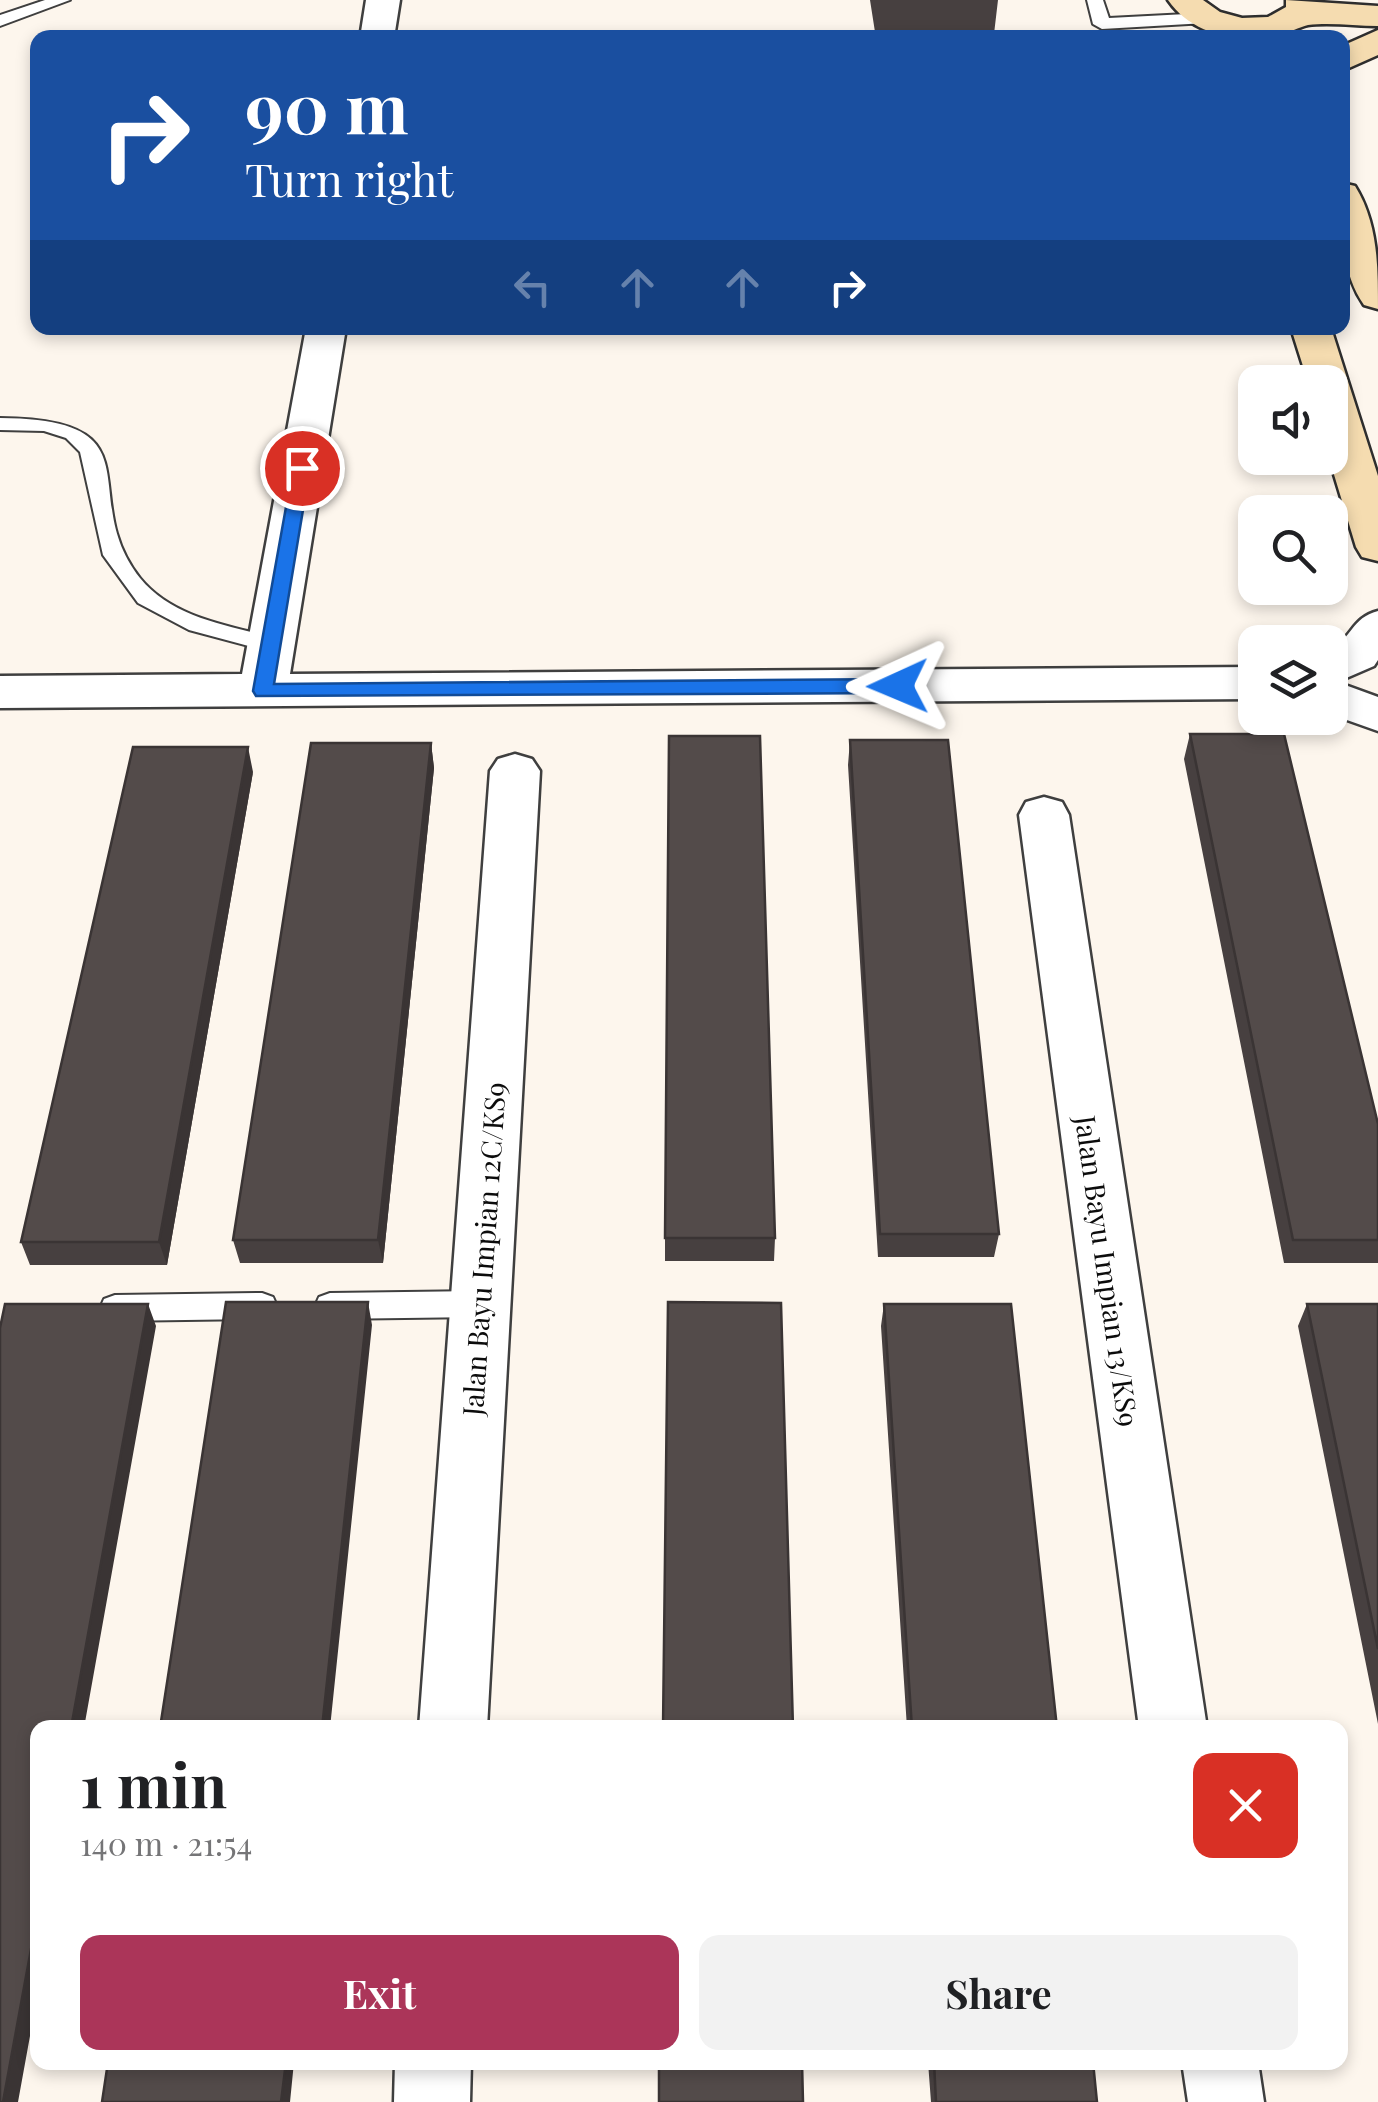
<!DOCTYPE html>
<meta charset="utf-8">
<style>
:root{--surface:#fff;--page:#f2f2f2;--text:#202124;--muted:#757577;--accent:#ab3559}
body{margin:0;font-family:"Playfair Display",serif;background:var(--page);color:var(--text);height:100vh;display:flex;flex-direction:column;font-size:38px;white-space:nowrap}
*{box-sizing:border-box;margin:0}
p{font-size:32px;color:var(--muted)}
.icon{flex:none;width:55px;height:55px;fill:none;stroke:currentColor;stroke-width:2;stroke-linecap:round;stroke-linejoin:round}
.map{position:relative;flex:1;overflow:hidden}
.panel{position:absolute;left:30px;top:1720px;width:1318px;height:350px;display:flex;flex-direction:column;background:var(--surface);border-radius:20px;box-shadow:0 5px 15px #0003}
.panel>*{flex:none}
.top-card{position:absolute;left:30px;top:30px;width:1320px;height:305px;border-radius:20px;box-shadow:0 5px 15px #0003;background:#1a4fa0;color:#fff;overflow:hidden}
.controls{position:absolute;left:1238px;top:365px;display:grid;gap:20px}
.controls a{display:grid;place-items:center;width:110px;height:110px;border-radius:20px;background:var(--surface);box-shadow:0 5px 15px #0003;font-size:50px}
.pin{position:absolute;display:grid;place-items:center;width:85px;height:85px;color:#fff;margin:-42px;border:5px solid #fff;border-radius:50%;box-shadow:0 2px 10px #0007}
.me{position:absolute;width:110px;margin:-55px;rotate:269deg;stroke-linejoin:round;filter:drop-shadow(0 0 8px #0008)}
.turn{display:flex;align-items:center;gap:35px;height:210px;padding:0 50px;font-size:45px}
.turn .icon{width:130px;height:130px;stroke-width:2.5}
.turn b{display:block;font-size:70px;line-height:85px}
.lanes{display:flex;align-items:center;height:95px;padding:0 50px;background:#0003;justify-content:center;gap:50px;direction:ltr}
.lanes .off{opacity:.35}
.round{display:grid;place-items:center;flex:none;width:105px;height:105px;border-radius:20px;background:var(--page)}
.summary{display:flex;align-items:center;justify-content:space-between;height:170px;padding:0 50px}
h1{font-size:60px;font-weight:700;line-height:75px}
.cta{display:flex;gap:20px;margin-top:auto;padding:20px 50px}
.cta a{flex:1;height:115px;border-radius:20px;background:var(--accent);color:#fff;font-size:40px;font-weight:700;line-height:115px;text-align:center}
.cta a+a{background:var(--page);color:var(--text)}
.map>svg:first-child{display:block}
</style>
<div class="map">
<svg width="1378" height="2102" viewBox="0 0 1378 2102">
<rect width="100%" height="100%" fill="#fdf6ed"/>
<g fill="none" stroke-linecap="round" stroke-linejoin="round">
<g stroke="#3f3f3f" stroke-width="4">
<path id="lane" d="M45,0H70L0,26V15Z
M1087,0H1103L1109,18L1206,13L1215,18L1206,23L1102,29L1093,24Z
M0,418C162,419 75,496 140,578C173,619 232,626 279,639L283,644L279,649L271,652L189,630L138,603L103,555L80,452L66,438L44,431L0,430Z
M479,1291L490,1295L494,1304L490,1313L479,1317L330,1319L319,1315L315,1306L319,1297L330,1293Z
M262,1293L273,1297L277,1306L273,1315L262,1319L115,1321L104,1317L100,1308L104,1299L115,1295Z"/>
</g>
<g stroke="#3f3f3f" stroke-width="5">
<path id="street" d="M366,0H400L394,38H360Z
M306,328H346L290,674L1255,667V699L0,708V676L242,674Z
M1378,611V660L1374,666L1337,682L1378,697V731L1330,714V649C1353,638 1351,618 1378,611Z
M515,754L532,759L540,771L487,1728H419L490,771L498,759Z
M1044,797L1062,802L1069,815L1207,1728H1139L1019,815L1026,802Z
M395,2062H471L470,2102H394Z
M1182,2062H1258L1264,2102H1188Z"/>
</g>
<g stroke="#2e2e2e" stroke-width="5">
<path id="secondary" d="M1168,0H1203L1220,12L1242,18L1268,17L1286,7V0L1378,6V26C1356,26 1330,22 1308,25C1299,27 1289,33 1279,35C1239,44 1192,35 1168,0Z
M1378,30V55L1342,71V46Z
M1342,183L1355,186C1378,223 1378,266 1378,309L1364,305C1339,269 1342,225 1342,183Z
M1291,328H1331L1378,476V561L1362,557L1356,547L1329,458L1330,382H1308Z"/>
</g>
<use href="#lane" fill="#fff" fill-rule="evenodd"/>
<use href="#street" fill="#fff" fill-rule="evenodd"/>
<use href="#secondary" fill="#f5dcb0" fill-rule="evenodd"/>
</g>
<path fill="#474040" d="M870,0H998L994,34L875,32Z
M1190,734L1378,1124V1263H1284L1184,759Z
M850,740L999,1234L994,1257H878L848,765Z
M431,743L434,768L383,1263H240L233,1240Z
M253,772L167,1265H30L21,1242Z
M665,1238H775L774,1261H665Z
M884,1304L1057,1728H907L881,1326Z
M1307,1304H1378V1724L1298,1326Z
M928,2062H1093L1097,2102H931Z"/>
<path fill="#3a3434" d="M431,743L434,768L383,1263L378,1240Z
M248,747L253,772L167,1265L159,1242Z
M368,1302L372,1325L330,1728H322Z
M148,1304L156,1326L84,1728H71Z
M38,1911V1992L18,2102H3Z
M286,2062H294L290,2102H281Z"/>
<path fill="#534b4a" stroke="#3a3434" stroke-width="2.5" d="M1190,734H1284L1378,1124V1240H1293Z
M669,736H760L775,1238H665Z
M850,740H948L999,1234H880Z
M311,743H431L378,1240H233Z
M133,747H248L159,1242H21Z
M226,1302H368L322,1728H160Z
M668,1302L781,1303L793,1728H663Z
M5,1304H148L71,1728H38V1911L3,2102H0V1328Z
M884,1304H1011L1057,1728H912Z
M1307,1304H1378V1649Z
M108,2062H286L281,2102H102Z
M659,2062H802L803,2102H659Z
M934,2062H1093L1097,2102H936Z"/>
<path fill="#1a73e8" stroke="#114b97" stroke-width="2.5" d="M302,463L310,468L274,684L898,679L908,686L898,693L256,696L253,691L293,468Z"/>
<g text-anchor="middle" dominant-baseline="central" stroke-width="10" stroke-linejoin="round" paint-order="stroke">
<g font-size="28" fill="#0c0c0c" stroke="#fff">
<text transform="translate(483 1249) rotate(-86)">Jalan Bayu Impian 12C/KS9</text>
<text transform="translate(1108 1271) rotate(82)">Jalan Bayu Impian 13/KS9</text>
</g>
</g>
</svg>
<div class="controls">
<a><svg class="icon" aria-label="sound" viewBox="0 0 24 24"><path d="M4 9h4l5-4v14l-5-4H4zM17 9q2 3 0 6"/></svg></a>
<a><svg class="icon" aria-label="search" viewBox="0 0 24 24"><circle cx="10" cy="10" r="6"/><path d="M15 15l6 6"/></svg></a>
<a><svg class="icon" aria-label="layers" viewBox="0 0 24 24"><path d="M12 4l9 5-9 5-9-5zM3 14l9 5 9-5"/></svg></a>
</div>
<div class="pin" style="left:302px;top:468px;background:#d93025"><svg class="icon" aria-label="arrive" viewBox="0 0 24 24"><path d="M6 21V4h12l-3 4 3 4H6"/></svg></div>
<svg class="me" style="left:898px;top:686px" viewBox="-20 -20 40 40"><path d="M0-17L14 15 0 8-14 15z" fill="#1a73e8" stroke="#fff" stroke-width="4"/></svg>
<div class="top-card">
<div class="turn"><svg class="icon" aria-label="right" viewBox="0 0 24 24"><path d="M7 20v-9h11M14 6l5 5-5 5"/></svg><div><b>90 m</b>Turn right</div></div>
<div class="lanes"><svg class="icon off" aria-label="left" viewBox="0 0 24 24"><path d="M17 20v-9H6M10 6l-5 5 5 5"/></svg><svg class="icon off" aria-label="ahead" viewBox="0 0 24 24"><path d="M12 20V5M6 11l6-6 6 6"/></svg><svg class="icon off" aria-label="ahead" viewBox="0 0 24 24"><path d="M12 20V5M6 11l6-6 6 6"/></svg><svg class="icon" aria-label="right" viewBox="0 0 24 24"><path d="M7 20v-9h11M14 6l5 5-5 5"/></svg></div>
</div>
<section class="panel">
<div class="summary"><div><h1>1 min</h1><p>140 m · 21:54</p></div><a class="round" style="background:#d93025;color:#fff"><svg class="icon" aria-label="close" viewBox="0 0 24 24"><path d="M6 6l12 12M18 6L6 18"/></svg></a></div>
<div class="cta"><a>Exit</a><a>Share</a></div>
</section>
</div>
